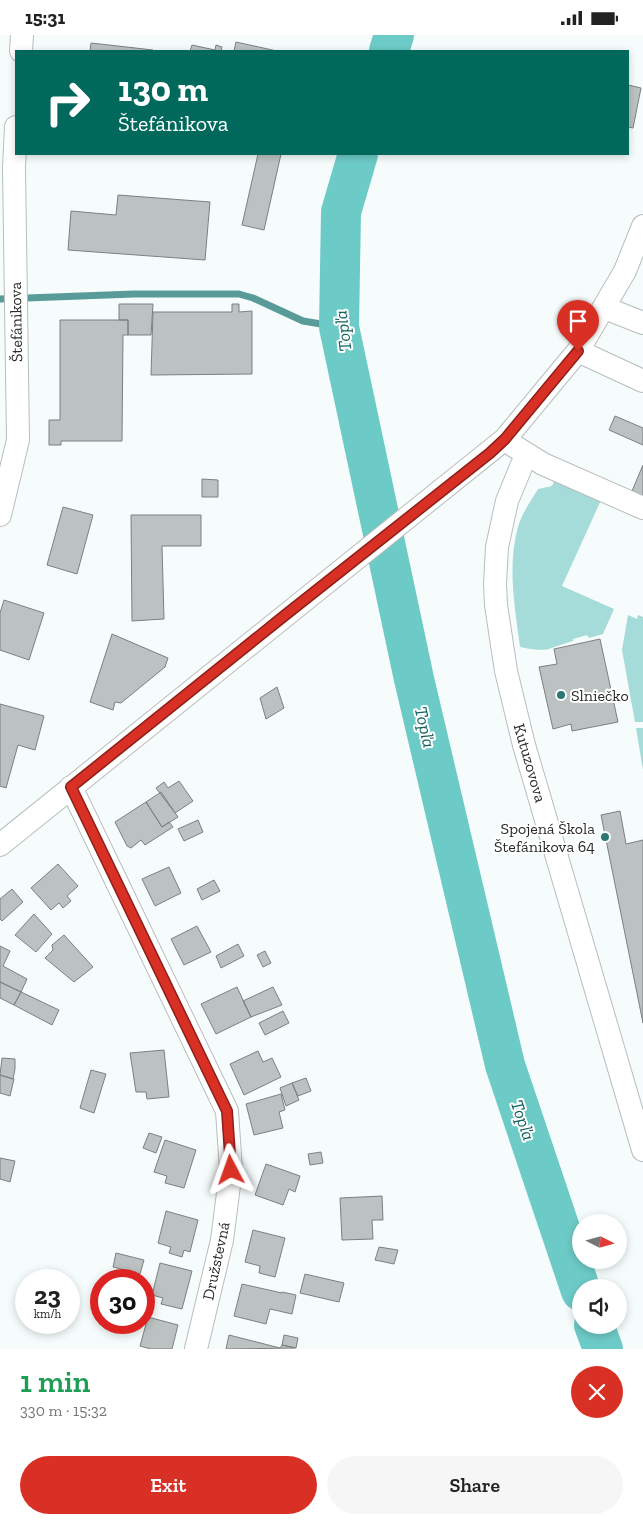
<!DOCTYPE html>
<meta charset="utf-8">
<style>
:root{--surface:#fff;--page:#f6f6f6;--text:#222;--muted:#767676;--accent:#d93025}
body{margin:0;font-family:"Zilla Slab",serif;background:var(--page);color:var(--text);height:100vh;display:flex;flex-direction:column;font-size:19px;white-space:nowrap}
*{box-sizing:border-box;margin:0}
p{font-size:16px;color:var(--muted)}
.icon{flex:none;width:28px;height:28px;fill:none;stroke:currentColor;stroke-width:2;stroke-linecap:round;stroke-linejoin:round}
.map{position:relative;height:1314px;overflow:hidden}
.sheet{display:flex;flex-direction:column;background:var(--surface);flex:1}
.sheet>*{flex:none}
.hud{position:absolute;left:15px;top:15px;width:614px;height:105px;border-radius:0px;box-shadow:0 2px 8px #0003;background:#00695c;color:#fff;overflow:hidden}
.needle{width:32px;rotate:96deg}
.controls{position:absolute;left:572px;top:1179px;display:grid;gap:10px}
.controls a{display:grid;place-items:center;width:55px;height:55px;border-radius:50%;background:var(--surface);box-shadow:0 2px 8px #0003;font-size:25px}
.speed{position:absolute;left:15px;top:1234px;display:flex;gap:10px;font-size:25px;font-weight:700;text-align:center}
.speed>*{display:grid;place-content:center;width:65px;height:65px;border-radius:50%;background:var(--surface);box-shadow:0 2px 8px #0003;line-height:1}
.speed small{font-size:12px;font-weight:400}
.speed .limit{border:8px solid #d22;background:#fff;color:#111}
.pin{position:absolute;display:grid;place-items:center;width:42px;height:42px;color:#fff;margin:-51px -21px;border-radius:50% 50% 50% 0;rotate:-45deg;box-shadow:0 0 5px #0007}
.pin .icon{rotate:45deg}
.me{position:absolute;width:55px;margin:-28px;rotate:356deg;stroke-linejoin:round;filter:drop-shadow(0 0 4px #0008)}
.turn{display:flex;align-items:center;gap:18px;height:105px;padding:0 20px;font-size:22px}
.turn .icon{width:65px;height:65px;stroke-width:2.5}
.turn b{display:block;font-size:35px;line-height:42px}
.round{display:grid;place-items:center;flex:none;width:52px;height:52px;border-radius:26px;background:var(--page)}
.head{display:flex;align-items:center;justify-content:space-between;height:85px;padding:0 20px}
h1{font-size:30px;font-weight:600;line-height:38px;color:#1e9e55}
.primary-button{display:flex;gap:10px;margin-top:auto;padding:10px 20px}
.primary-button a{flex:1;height:58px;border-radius:30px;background:var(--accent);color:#fff;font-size:20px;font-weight:600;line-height:58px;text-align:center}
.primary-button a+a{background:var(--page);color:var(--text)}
.status{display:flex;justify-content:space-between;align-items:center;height:35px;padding:0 25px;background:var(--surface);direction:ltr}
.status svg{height:14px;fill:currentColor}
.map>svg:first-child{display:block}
</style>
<div class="status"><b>15:31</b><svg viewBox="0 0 49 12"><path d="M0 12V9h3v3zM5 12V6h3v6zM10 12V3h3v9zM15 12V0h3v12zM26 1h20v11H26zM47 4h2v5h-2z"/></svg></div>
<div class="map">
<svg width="643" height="1314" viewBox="0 0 643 1314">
<rect width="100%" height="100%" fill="#f6fcfc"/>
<path fill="#a5dbd8" d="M555,444L602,463L562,551L614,574L603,599L589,603L587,600L573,604V606C565,608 557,611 549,614C540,616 529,614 520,612C515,573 507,531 518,492C522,478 531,466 538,454L552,451Z
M628,580L637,584L638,580L643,582V687H635L622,615Z
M636,693H643V735Z"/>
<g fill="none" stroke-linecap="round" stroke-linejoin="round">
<path stroke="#599b98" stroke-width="7" d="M0,264L134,259H239L253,263L303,286L339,292"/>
<path stroke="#6dcbc7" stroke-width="40" d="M389,16L394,0
M358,119L341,177L339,292L414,644L505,1030L581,1256
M594,1290L603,1314"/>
</g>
<path fill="#bcc2c2" stroke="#7b8080" d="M236,7L277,16H234Z
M91,8L153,15L152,16H90Z
M192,10L215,15L216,10L222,12L221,16H190Z
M628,50L641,53L633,93L628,92Z
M258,119H281L264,195L242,190Z
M118,160L210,167L205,225L68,215L71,176L116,180Z
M119,269H153L151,300H128V285H119Z
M232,269H239V277L252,276V339L151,340L153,277H232Z
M60,285H128V300H123L122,406H61V410H49V385H60Z
M615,381L643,393V410L609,395Z
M643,430V461L632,456Z
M202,444L218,445V462H202Z
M63,472L93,480L77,539L47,530Z
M131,480H201V511H162L164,584L132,586Z
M4,565L44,578L29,625L0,615V578Z
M112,599L168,623L165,632L121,668L115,667L113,675L90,667Z
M600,604L618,687L572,696L571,689L553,694L539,632L557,629L554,614Z
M277,652L284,673L266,684L260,663Z
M0,669L44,681L35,715L18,710L6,753L0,751Z
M179,746L193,766L175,778L156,753L164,747L168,753Z
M161,757L178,782L162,792L146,767Z
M146,767L162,792L169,787L173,792L145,810L141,805L131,813L127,811L115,787Z
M620,776L626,809L643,805V988L601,780Z
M198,785L203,797L184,806L178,794Z
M58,829L78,851L67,861L71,866L63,873L59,868L51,875L31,853Z
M169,832L181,858L155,871L142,844Z
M214,845L220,856L202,865L197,854Z
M12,854L23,867L2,886L0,884V864Z
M34,879L52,899L36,917L15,900Z
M197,891L211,917L184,930L171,904Z
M64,900L93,932L74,947L45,923L53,915L52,910Z
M238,909L244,921L221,933L216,921Z
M0,911L10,916L3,931L27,944L21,957L0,947Z
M265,916L271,928L263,932L257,920Z
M0,947L21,957L14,970L0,963Z
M237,952L251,982L216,999L201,969Z
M273,952L282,970L251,982L243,966Z
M21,957L59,975L52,990L14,970Z
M283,976L289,988L265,1000L259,988Z
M164,1015L169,1062L147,1064L146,1057H136L130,1018Z
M258,1016L263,1027L272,1023L281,1042L244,1060L230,1029Z
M2,1023L15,1024V1034L13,1044L0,1040Z
M91,1035L106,1039L94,1078L80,1073Z
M0,1040L14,1044L10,1061L0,1058Z
M306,1043L311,1056L298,1061L292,1048Z
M292,1048L299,1065L286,1071L280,1053Z
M281,1059L285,1075L279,1077L283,1093L254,1100L246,1069Z
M149,1098L162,1102L156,1118L143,1113Z
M165,1105L196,1115L184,1153L165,1148L167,1141L154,1137Z
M321,1117L323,1128L310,1130L308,1119Z
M0,1123L15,1126L10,1147L0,1144Z
M266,1129L300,1141L295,1157L289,1154L283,1170L255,1160Z
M382,1161L383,1185H372L373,1204L342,1205L340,1163Z
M166,1176L198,1185L190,1217L184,1215L182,1222L169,1218L171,1212L158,1208Z
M253,1195L285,1203L275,1242L259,1238L260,1231L245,1227Z
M379,1212L398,1215L394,1229L375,1225Z
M116,1218L144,1225L140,1239L113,1232Z
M160,1228L192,1236L182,1274L161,1269L163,1263L152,1260Z
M305,1239L344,1248L339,1267L300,1258Z
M242,1249L282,1258V1257L296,1260L292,1279L270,1274L266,1289L234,1281Z
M148,1282L178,1290L172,1314H151L140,1311Z
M229,1300L280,1313L282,1310L295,1313L226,1314Z
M284,1300L298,1303L296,1313L282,1310Z"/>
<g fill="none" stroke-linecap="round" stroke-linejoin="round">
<g stroke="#b8bebd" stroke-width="24">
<path id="minor" d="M21,16L22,0
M605,273L643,288
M578,316L643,346
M514,411L543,429L643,473
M526,420L507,466L497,512L495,549L496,570L506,636L524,710L643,1115
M0,480L18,405L14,133L16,92
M71,752L227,1076L231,1135L222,1205L196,1314
M0,810L505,404L578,316L625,236L643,191"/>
</g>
<use href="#minor" stroke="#fff" stroke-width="22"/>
</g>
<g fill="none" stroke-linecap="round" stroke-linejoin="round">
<g stroke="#8d1f18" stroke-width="12">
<path id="route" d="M231,1135L227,1076L71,752L284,581L490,418L505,404L578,316"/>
</g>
<use href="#route" stroke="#d93025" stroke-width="9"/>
</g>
<g fill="#2c7673" stroke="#fff" stroke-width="2">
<circle cx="561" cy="660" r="5"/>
<circle cx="605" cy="802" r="5"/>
</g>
<g text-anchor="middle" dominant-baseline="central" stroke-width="4" stroke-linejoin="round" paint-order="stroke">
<g font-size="16" fill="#292b2b" stroke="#fff">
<text transform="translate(16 287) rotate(-91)">Štefánikova</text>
<text transform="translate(530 728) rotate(74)">Kutuzovova</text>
<text transform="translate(216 1226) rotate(-78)">Družstevná</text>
</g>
<g font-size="16" fill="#292b2b" stroke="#fff" text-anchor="start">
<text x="571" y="660">Slniečko</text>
<text x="595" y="793" text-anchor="end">Spojená Škola<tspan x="595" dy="18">Štefánikova 64</tspan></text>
</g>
<g font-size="18" font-style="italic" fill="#146361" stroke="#fff">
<text transform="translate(343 296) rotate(-97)">Topľa</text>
<text transform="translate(425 692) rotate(77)">Topľa</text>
<text transform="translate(523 1085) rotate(71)">Topľa</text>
</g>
</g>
</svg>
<div class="controls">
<a><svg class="needle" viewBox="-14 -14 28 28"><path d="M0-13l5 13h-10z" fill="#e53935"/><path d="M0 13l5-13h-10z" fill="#767676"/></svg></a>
<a><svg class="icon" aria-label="sound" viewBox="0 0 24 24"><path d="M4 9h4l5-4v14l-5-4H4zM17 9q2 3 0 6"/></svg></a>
</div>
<div class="speed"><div>23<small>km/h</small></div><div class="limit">30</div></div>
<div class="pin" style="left:578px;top:316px;background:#d93025"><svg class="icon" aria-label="arrive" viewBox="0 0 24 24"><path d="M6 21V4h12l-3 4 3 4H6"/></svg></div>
<svg class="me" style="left:231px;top:1135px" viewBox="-20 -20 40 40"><path d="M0-17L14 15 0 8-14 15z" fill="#d93025" stroke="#fff" stroke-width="4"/></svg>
<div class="hud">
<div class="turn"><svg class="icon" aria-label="right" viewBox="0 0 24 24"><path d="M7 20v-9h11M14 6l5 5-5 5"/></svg><div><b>130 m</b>Štefánikova</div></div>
</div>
</div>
<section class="sheet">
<div class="head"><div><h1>1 min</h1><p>330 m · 15:32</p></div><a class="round" style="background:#d93025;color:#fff"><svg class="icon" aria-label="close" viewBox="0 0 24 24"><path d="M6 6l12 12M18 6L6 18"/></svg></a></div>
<div class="primary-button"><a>Exit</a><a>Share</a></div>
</section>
